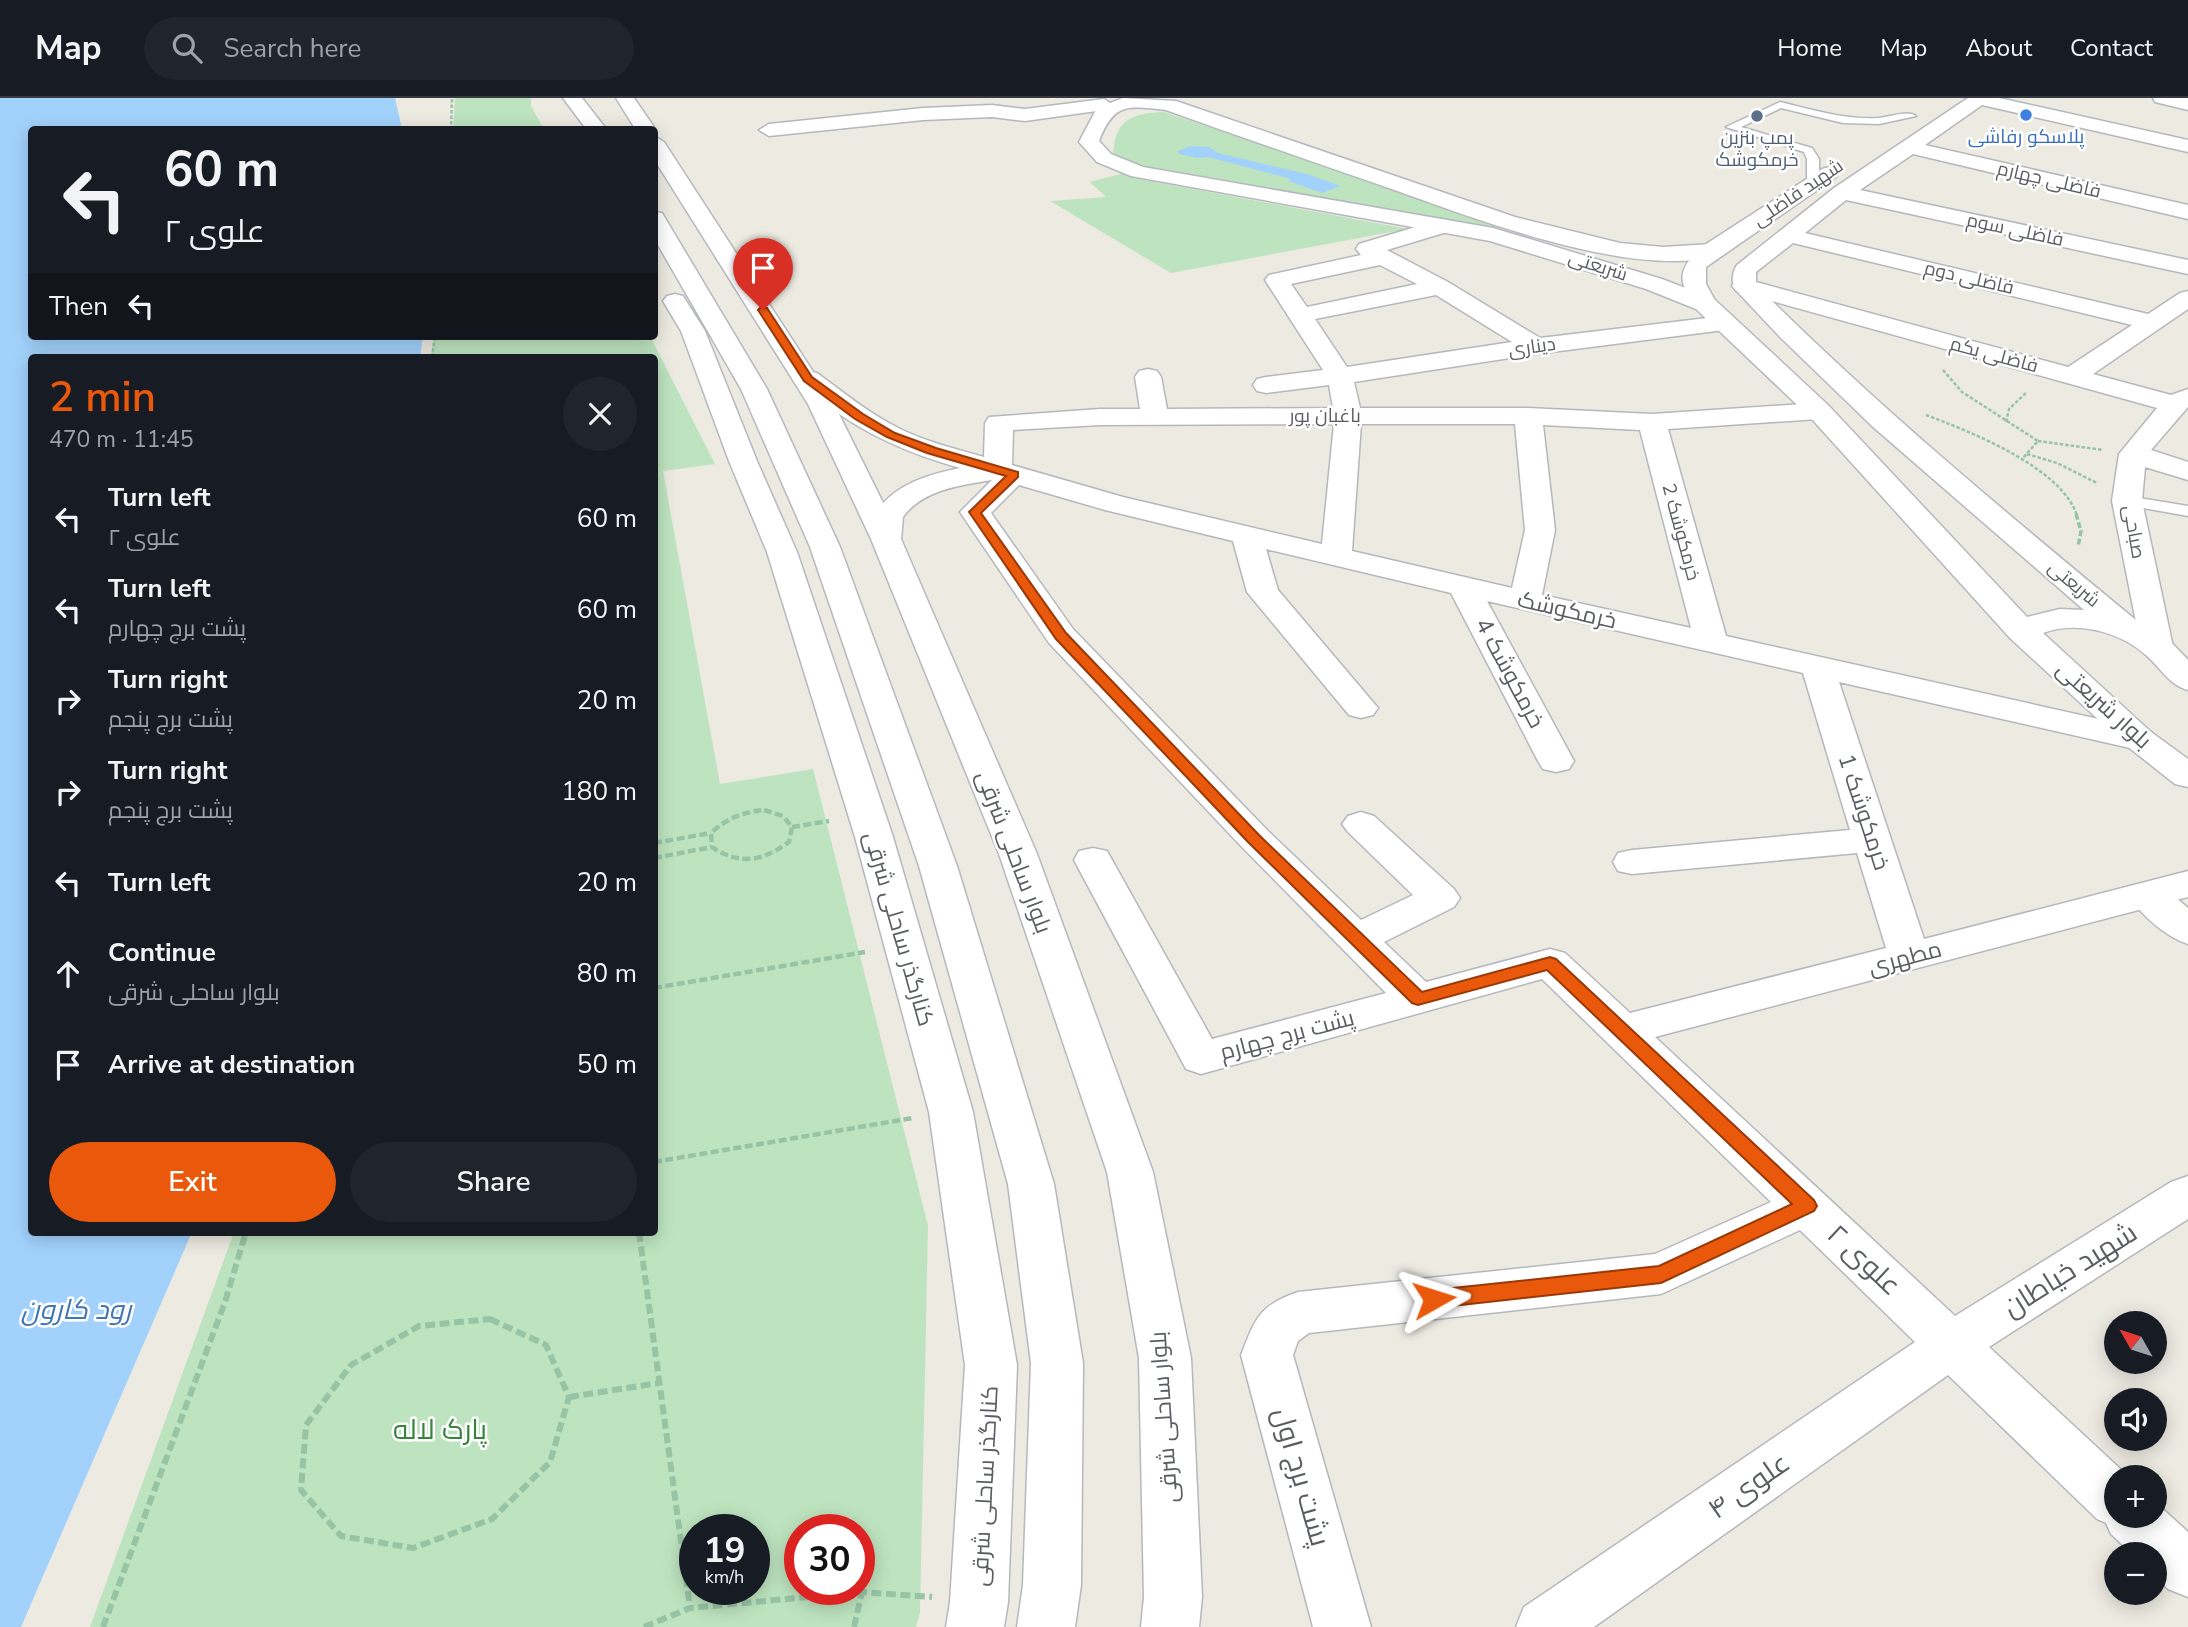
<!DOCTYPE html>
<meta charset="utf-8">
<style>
:root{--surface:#171b24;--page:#20242c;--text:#f1f3f6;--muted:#9ea1a6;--line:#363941;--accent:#ea580c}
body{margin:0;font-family:"Nunito Sans",Cairo,sans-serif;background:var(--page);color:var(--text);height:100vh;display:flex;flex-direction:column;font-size:26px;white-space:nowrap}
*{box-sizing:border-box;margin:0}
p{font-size:23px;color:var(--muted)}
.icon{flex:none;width:38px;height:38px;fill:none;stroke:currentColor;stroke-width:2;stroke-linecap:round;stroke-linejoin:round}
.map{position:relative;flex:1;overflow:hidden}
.drawer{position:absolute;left:28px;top:256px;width:630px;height:882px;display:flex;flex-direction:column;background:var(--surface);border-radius:7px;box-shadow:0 4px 18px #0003}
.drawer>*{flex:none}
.banner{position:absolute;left:28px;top:28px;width:630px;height:214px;border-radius:7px;box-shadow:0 4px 18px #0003;background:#171b24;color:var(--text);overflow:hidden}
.needle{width:46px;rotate:309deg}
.controls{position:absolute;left:2104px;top:1213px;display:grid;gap:14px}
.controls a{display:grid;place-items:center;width:63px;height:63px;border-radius:50%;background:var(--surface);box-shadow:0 4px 18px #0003;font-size:35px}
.speed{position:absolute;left:679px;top:1416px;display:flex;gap:14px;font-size:35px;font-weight:700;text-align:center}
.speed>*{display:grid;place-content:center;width:91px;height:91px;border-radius:50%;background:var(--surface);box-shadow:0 4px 18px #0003;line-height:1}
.speed small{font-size:18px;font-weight:400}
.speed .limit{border:10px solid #d22;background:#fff;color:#111}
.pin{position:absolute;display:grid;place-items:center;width:60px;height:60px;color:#fff;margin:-72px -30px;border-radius:50% 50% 50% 0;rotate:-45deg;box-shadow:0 0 7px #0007}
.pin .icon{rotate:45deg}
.me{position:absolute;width:77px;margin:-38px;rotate:84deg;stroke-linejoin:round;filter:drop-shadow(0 0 5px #0008)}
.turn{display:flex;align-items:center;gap:24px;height:147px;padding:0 21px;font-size:32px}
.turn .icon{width:91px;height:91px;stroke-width:2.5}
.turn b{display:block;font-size:49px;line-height:60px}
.then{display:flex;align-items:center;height:66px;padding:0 21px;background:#0003;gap:14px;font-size:26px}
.round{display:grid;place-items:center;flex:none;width:74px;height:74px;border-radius:37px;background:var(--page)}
.headline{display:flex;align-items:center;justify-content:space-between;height:119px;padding:0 21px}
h1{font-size:42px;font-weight:600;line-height:52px;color:var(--accent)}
.action{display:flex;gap:14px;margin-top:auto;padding:14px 21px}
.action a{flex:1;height:80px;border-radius:42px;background:var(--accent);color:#fff;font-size:28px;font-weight:600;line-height:80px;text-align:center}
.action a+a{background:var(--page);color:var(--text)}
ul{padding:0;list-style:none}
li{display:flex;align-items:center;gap:21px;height:91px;padding:0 21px}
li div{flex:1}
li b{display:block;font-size:26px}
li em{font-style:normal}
header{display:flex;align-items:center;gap:42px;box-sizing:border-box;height:98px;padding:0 35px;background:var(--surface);border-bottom:2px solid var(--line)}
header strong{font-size:33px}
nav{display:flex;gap:38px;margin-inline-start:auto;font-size:24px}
.search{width:490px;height:63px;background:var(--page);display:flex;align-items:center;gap:18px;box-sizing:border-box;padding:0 24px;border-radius:38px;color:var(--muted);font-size:26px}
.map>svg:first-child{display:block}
</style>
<header>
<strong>Map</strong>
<div class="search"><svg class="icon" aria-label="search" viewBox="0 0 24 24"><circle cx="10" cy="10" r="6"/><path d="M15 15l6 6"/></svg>Search here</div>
<nav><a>Home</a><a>Map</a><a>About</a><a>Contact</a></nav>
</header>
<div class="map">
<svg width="2188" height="1529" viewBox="0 0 2188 1529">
<rect width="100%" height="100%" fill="#eceae1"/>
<path fill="#bee4bf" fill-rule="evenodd" d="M455,0H531V8L544,31H453Z
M1164,14L1502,127L1495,134L1146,72L1113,59C1114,23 1130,15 1164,14Z
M1124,75L1145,82L1408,131L1171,175L1050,103L1106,99L1090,84Z
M434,238H650L715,366L663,373L720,686L813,671L928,1128L920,1514L916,1529H90L234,1134H654V259H431ZM695,1432H754V1491H695ZM800,1432H859V1491H800Z"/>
<path fill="#a2d2fc" d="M0,0H395L402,31L32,32V238H423L420,259H32V1134H192L21,1529H0Z
M1190,48L1209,49L1218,55L1307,76L1341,88L1322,95L1288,83L1291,81L1208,59L1196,60L1179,56L1178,53Z"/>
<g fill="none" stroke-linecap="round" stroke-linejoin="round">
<g stroke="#b4b7bc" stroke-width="3">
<path id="lane" d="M1780,4C1813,12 1845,22 1879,20C1890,19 1907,12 1916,18L1879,26L1843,25L1781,10L1741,29L1812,50L1819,61V86L1813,89L1807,86V61L1804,54L1726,29Z
M2127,398L2188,408V418L2121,406L2119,403Z"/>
</g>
<g stroke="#b4b7bc" stroke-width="3">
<path id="street" d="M1968,0H1999L2188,42V54L1982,7L1925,47L2188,107V121L1913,56L1860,92L2188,162V176L1846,102L1805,135L2148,216L2180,195L2188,193V211L2093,276L2171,297L2188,291V309L2151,352L2188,364V382L2145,369L2142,403L2173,549L2169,556L2157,559L2145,556L2141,549L2112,403L2119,356L2157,310L1736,193C1731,186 1732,174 1737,167L1834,90ZM1793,145L2132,227L2068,269L1756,184V174Z
M2153,0H2188V12L2155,4Z
M1104,1L1113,7L1111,11L1025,23L992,19L923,22L769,38L759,32L769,26L923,10L992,7L1025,11Z
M1829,69L1836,71L1839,75L1836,79L1706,169V186L1717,206L1714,211L1705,213L1696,211C1677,183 1677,171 1703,148L1822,71Z
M1442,121L1450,123L1453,128L1450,133L1387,152L1448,184L1540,240L1724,218L1733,220L1736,225L1733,230L1724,232L1536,256L1354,284L1360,310H1528L1652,316L1819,305L1828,307L1832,313L1828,319L1819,321L1668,331L1726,538L2139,630L2151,634L2157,641L2151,648L2139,652L1839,584L1924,841L2188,773V799L1655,939L1955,1218L2171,1084L2188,1078V1121L1989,1249L2129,1379H2116V1418H2154V1403L2188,1434V1499L2168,1491L2154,1478V1456H2132L2111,1436L2106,1425L2097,1421L1948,1277L1594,1529H1516L1524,1509L1915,1244L1800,1132L1661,1196L1309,1235L1298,1243L1293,1257L1371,1529H1313L1241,1257C1256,1220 1258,1208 1298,1194L1655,1156L1771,1104L1542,881L1201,976L1186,971L1074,762L1079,753L1093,750L1107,753L1212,941L1386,895L1241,748L1049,545L960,414L992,382C961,387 922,392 903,419L901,441L897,447L886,450L875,447C869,438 869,426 875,416C894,386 927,377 960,370C910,356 866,337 824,305C814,298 802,291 795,281L799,275L808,273L817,275C844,295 870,316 900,331C927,344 956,351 984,359L985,325L989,319L1100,311H1140L1135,279L1139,273L1148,271L1157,273L1161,279L1167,311L1333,310L1329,287L1266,295L1257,293L1253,287L1257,281L1266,279L1323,272L1265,182L1269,177L1361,157L1356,151L1359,146ZM1380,167L1417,186L1307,209L1291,186ZM1436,197L1512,244L1347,269L1315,221ZM1334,326L1322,446L1123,399L1012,367L1013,332L1100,327ZM1361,326H1515L1525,432L1512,490L1352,453ZM1543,327L1640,332L1691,530L1542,497L1555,432ZM1019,387L1105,412L1233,443L1247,494L1349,617L1361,620L1373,617L1378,610L1278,492L1266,451L1451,495L1538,663L1543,671L1556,674L1569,671L1574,663L1487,503L1803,575L1850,732L1632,752L1618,755L1613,764L1618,773L1632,776L1857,755L1886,850L1630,915L1565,855L1550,851L1426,884L1384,844L1454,809L1460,800L1454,791L1374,718L1361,714L1348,718L1342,726L1348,734L1413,797L1361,822L1267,732L1073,531L991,415Z"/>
</g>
<g stroke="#b5b8be" stroke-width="3">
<path id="secondary" d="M563,0H582L607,32H587Z
M616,0H634L656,32L654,34V32H636Z
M1123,0L1176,3L1515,119L1620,145L1663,149L1711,146L1719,148L1722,153L1719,158C1626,181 1472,119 1383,88C1311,63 1238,38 1166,12C1128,8 1114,4 1099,43L1111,56L1143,69L1493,130L1662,181L1714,201L1828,307L2027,519L2060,511L2084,512L1872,328L1780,239L1732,188L1736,183H1752C1873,305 2005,414 2137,523L2169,542L2188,562V592C2169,587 2161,570 2147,558C2121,534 2077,522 2043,535L2151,634L2188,661V689L2175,686L2127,648L2010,540L1810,319L1696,211L1646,191L1490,143L1131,78L1097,64L1079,44L1097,10Z
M654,38L664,44L834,306L901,441L1037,756L1153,1074L1191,1260L1202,1499L1199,1529H1141L1144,1499L1139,1260L1107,1074L999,756L871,441L808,306L654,61Z
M654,114L662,115L665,120L767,291L840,449L957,768L1054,1086L1083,1265L1081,1487L1075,1529H1017L1023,1487L1031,1265L1008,1086L919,768L810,449L741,291L654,140Z
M675,196L683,198L705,233L757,363L797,454L893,739L973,1014L1017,1267L1008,1504L1004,1529H946L950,1504L965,1267L929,1014L855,739L767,454L729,363L681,233L663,203L667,198Z
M2148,784L2162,788L2188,810V846C2166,839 2141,817 2128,797L2134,788Z"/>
</g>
<path stroke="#98c4a6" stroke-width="2.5" stroke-dasharray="3.5 2" stroke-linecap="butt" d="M451,32L452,0
M432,259L435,238
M1943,272L1962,294L2038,343L2022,361
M1926,317C1969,333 2063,370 2077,418
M2006,324L2009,311L2027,294
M2038,343L2103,352
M2027,356L2057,365L2097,385"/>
<path stroke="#98c4a6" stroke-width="3.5" stroke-dasharray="6 2.5" stroke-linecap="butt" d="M2076,416L2081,433L2078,449"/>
<path stroke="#98c4a6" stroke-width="4.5" stroke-dasharray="8 3.5" stroke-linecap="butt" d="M764,712L783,718L792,729L789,744C763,763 740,768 712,749L711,735C727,720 743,714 764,712Z
M792,729L829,723
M654,745L711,735
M654,760L712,749
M654,890L865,854
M654,1064L913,1020"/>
<path stroke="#98c4a6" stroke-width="6" stroke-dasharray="10 4.5" stroke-linecap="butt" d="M639,1134L690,1510
M490,1221L546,1247L569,1299L550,1364L492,1421L413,1450L341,1438L301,1392L306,1327L351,1267L419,1228Z
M569,1299L659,1285
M103,1529L225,1204L246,1134
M644,1529L690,1510L862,1494L932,1499
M854,1529L862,1494"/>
<use href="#lane" fill="#fff" fill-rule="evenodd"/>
<use href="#street" fill="#fff" fill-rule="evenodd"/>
<use href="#secondary" fill="#fff" fill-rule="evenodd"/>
</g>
<path fill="#ea580c" stroke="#983908" stroke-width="2" d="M760,210H767L812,279L863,316L895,335L936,350L1018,374V379L981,415L1066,535L1259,737L1422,894L1550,859L1556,861L1814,1102L1817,1108L1814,1113L1661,1185L1434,1210L1427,1207L1424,1201L1427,1195L1434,1192L1659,1168L1792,1106L1547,872L1418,907L1412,905L1248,744L1056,541L969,414L1006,378L927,355L887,339L855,321L804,283L758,212Z"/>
<circle fill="#3f7fe0" stroke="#fff" stroke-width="2.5" cx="2026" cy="17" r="7"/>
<circle fill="#5c6f8a" stroke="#fff" stroke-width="2.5" cx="1757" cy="18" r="7"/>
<g text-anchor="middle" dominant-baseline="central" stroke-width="5" stroke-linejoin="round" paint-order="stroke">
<g font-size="19" fill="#366cbe" stroke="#fff">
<text x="2026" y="39">پلاسکو رفاشی</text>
</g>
<g font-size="19" fill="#4e5e75" stroke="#fff">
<text x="1757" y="40">پمپ بنزین<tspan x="1757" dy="22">خرمکوشک</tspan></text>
</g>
<g font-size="19" fill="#5a5d62" stroke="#fff">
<text transform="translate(2049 82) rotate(13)">فاضلی چهارم</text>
<text transform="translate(1798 95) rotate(-34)">شهید فاضلی</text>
<text transform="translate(2015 132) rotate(12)">فاضلی سوم</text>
<text transform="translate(1598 168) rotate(18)">شریعتی</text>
<text transform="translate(1969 180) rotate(13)">فاضلی دوم</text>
<text transform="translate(1532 249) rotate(-8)">دیناری</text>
<text transform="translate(1994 257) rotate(15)">فاضلی یکم</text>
<text x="1325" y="318">باغبان پور</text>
<text transform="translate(1681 434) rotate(75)">خرمکوشک 2</text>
<text transform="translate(2134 434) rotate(80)">صباحی</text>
<text transform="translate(2074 486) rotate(40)">شریعتی</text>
</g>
<g font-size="23" fill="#5a5d62" stroke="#fff">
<text transform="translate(1567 512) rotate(13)">خرمکوشک</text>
<text transform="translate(1510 575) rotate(62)">خرمکوشک 4</text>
<text transform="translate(2104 607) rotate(42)">بلوار شریعتی</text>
<text transform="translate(1864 714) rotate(72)">خرمکوشک 1</text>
<text transform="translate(1014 754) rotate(69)">بلوار ساحلی شرقی</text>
<text transform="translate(899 831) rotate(74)">کنارگذر ساحلی شرقی</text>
<text transform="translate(1905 860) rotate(-15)">مطهری</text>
<text transform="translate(1287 937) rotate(-15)">پشت برج چهارم</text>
<text transform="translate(1164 1319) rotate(-94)">بلوار ساحلی شرقی</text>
<text transform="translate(985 1388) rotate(-87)">کنارگذر ساحلی شرقی</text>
</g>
<g font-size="28" fill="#5a5d62" stroke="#fff">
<text transform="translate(1864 1162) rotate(43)">علوی ۲</text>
<text transform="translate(2070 1172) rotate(-32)">شهید خیاطان</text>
<text transform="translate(1301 1379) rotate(74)">پشت برج اول</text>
<text transform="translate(1749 1388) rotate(-35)">علوی ۴</text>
</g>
<g font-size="28" font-style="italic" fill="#4277b6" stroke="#fff">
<text x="76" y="1212">رود کارون</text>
</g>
<g font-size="28" fill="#37843d" stroke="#fff">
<text x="440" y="1332">پارک لاله</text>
</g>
</g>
</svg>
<div class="controls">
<a><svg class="needle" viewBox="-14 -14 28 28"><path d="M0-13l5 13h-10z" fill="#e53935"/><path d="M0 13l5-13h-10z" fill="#9ea1a6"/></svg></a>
<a><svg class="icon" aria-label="sound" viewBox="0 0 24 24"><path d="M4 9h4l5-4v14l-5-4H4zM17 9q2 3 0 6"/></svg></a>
<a>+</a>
<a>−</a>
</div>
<div class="speed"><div>19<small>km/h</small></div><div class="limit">30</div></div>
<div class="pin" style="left:763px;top:212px;background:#d93025"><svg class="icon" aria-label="arrive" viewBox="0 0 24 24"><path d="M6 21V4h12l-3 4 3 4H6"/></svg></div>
<svg class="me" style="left:1434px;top:1201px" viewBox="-20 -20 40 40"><path d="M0-17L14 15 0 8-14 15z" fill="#ea580c" stroke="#fff" stroke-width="4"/></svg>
<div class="banner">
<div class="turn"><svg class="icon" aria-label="left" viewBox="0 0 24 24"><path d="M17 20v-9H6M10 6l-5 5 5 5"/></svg><div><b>60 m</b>علوی ۲</div></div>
<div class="then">Then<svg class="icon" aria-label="left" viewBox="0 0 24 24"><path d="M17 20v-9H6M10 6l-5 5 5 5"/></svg></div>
</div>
<section class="drawer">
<div class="headline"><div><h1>2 min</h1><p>470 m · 11:45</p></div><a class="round"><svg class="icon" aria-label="close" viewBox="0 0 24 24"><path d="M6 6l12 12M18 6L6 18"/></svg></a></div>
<ul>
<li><svg class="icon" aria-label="left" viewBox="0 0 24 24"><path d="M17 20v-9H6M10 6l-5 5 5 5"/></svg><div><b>Turn left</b><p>علوی ۲</p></div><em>60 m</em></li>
<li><svg class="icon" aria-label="left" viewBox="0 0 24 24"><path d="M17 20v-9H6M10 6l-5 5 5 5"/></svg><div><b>Turn left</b><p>پشت برج چهارم</p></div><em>60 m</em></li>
<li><svg class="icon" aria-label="right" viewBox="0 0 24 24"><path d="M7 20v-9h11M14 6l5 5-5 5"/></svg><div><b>Turn right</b><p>پشت برج پنجم</p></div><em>20 m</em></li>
<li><svg class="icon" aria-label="right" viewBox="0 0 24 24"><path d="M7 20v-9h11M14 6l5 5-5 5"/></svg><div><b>Turn right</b><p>پشت برج پنجم</p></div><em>180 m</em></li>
<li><svg class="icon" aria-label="left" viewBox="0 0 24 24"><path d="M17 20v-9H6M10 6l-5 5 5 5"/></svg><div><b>Turn left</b></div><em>20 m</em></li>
<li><svg class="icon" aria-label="ahead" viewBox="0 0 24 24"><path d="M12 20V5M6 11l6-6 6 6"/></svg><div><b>Continue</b><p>بلوار ساحلی شرقی</p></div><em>80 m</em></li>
<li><svg class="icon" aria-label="arrive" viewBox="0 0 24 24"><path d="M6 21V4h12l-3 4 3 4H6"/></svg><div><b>Arrive at destination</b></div><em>50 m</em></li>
</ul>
<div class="action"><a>Exit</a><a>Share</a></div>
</section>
</div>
